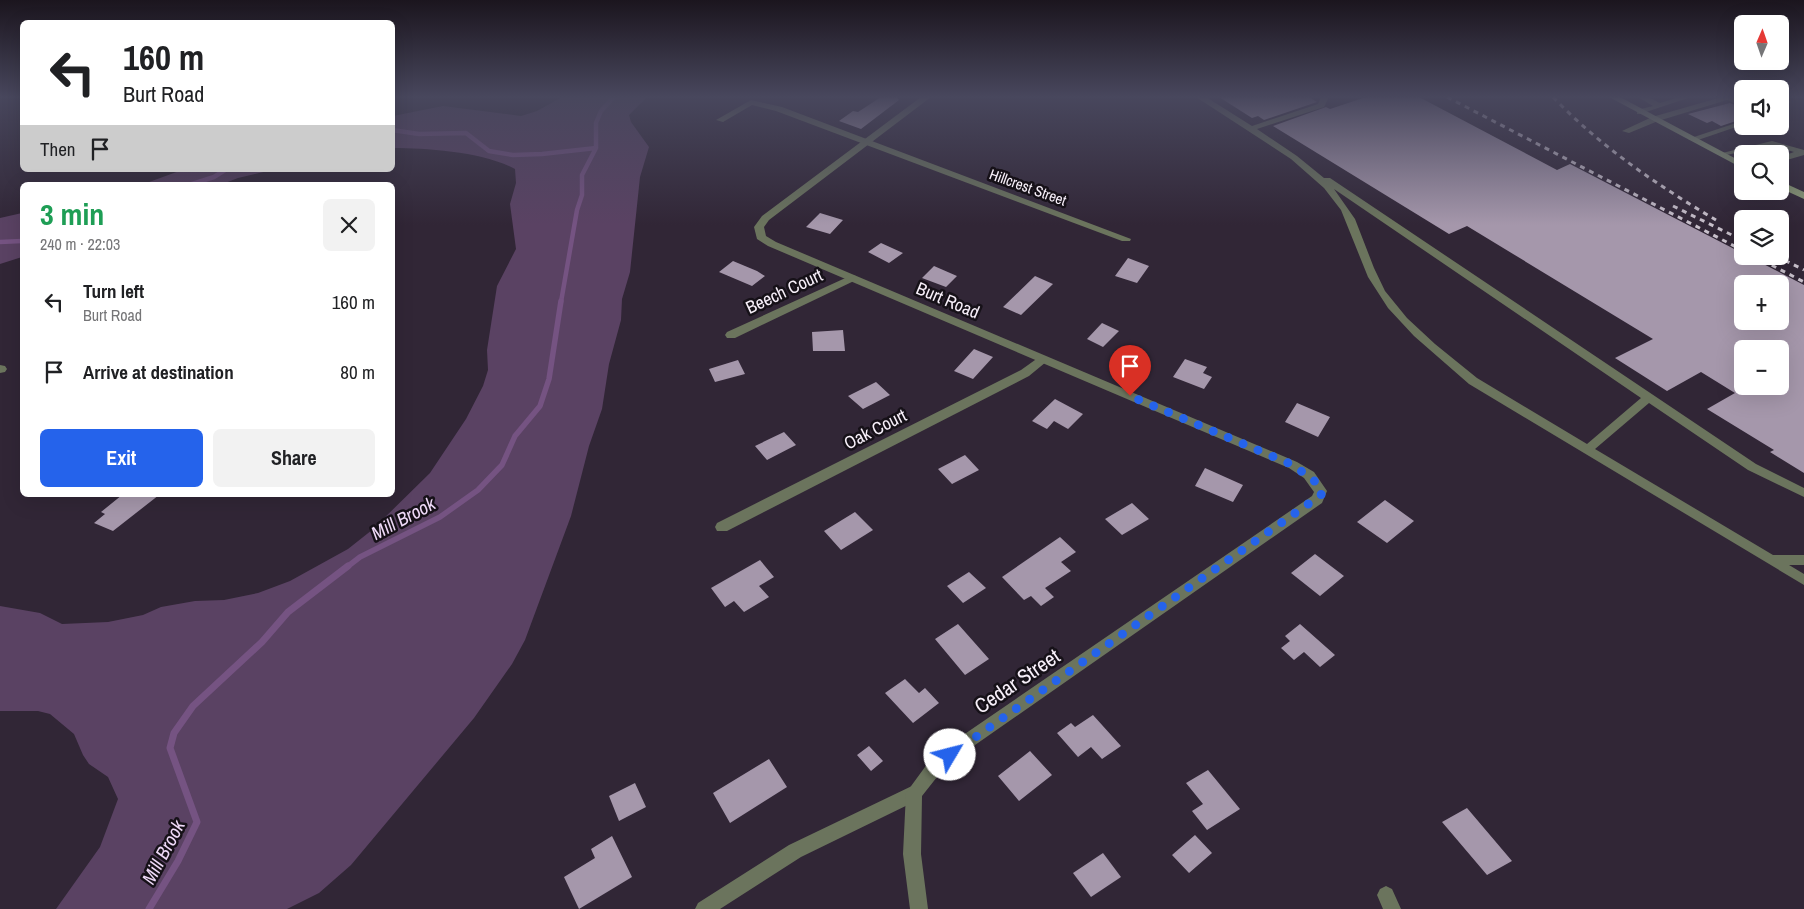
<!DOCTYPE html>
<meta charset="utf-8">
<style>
:root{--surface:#fff;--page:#f2f2f2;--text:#202124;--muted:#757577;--accent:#2563eb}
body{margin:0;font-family:"Archivo Narrow",sans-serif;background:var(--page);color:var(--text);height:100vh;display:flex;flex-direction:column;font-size:19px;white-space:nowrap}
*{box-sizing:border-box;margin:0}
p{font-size:16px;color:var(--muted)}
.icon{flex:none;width:28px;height:28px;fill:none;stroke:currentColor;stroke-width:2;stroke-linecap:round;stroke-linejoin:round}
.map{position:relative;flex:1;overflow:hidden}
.details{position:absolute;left:20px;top:182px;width:375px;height:315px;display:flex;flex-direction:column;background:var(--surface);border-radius:8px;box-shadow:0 5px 20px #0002}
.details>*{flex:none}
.top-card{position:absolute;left:20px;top:20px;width:375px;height:152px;border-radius:8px;box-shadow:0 5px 20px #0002;background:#fff;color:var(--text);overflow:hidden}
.needle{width:32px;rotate:2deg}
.fabs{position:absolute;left:1734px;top:15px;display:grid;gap:10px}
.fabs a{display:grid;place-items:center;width:55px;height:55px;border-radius:8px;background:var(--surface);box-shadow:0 5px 20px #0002;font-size:25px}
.pin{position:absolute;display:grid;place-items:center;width:42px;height:42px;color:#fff;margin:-51px -21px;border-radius:50% 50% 50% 0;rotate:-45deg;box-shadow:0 0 5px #0007}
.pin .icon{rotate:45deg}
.me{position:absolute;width:55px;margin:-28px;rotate:53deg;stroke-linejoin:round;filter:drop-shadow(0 0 4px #0008)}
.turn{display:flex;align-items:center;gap:18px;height:105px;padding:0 20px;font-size:22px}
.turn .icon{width:65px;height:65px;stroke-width:2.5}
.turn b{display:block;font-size:35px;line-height:42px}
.then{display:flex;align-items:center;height:48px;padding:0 20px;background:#0003;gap:10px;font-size:19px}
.round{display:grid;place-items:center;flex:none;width:52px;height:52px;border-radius:8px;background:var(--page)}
.headline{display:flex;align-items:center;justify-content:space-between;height:85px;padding:0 20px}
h1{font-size:30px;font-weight:800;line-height:38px;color:#1e9e55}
.button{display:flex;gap:10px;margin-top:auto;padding:10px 20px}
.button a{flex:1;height:58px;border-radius:8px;background:var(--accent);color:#fff;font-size:20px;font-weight:800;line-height:58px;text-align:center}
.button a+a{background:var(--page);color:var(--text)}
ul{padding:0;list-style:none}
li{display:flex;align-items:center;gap:15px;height:70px;padding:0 20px}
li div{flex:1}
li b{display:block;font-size:19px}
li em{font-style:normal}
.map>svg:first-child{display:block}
</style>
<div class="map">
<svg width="1804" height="909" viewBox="0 0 1804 909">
<rect width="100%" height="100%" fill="#312636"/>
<path fill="#5a4263" d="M562,97H647L629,115L631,122L649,147L640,177L630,272L622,299L621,320L609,364L602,409L589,446L571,516L525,640L512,664L474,718L351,865L319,893L287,909H56L100,847L118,799L108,777L89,764L83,755L74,734L50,714L38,711H0V606L40,613L62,624L108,622L143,615L161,607L195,601L224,600L258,593L290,581L348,549L372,530L430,473L466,419L483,386L488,370L487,350L497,286L516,249L510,204L516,183L515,169C484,152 427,148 393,148V116L443,106L521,116L537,111Z
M182,170H272L238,178L220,185H141Z
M22,213V257L0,264V218Z"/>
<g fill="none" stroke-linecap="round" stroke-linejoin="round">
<path stroke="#755382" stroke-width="4.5" d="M392,130L419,134L466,133L489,151L513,155L542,154L596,148
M189,185L214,177L225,170
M0,242L22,241
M561,302L577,210L582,195V175L596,148V123L601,111L614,97"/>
<path stroke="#755382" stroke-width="5.5" d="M347,567L360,557L440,517L478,490L502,465L515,436L540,406L549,379L561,301"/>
<path stroke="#755382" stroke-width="7" d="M149,909L178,861L197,822L170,748L174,733L193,706L262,642L288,612L348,566"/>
</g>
<path fill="#a597ab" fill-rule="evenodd" d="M881,97H897L899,100L861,129L839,121L853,111L858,112Z
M1219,97H1309L1317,102L1264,120L1258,116L1252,118Z
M1366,97H1419L1557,170L1570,164L1742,253V256H1748L1804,285V473L1770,452L1774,450L1707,409L1735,393L1701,372L1667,391L1615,358L1653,339L1467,226L1449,234L1273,126L1326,107L1330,109ZM1742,284H1780V321H1742ZM1742,349H1780V386H1747L1742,389Z
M1730,103L1742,108V119L1721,126L1712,121L1707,123L1688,114Z
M820,213L843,220L830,234L806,227Z
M881,243L903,253L889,263L868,252Z
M1128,258L1149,266L1137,283L1115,276Z
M733,261L757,271L765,276L752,286L719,272Z
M934,266L957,276L946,287L922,278Z
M1035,276L1053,284L1021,315L1003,307Z
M1102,323L1119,331L1103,347L1087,339Z
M843,330L845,351H813L812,332Z
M974,349L993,357L973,379L954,371Z
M1185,359L1207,367L1203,373L1212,377L1204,389L1173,377Z
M738,360L745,374L715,382L709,369Z
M876,382L890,395L863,409L848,396Z
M1055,399L1083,414L1068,429L1054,421L1047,429L1032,421Z
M1297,403L1330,417L1318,437L1285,422Z
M784,432L796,445L767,460L755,446Z
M965,455L979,470L952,484L938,469Z
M1205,468L1243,485L1233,502L1195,486Z
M122,495H159L113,531L94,523L105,514L101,512Z
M1385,500L1414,521L1387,543L1357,522Z
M1132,503L1149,519L1122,535L1105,519Z
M855,512L873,530L841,550L824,531Z
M1060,537L1076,552L1061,562L1071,571L1045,588L1054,597L1041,606L1031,596L1024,600L1002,577Z
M1315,554L1344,576L1320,596L1291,573Z
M760,560L774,577L759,586L769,597L744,612L734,601L725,607L711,588Z
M969,572L986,588L963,603L947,586Z
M958,624L989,659L965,675L935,639Z
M1300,624L1335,655L1320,667L1304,652L1294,660L1281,648L1290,641L1285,636Z
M905,679L919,693L925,688L939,703L913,723L885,693Z
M1093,715L1121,746L1102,759L1091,747L1078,757L1057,733L1071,723L1075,727Z
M869,746L883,761L871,771L857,755Z
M1030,751L1052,775L1019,801L998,776Z
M769,759L787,787L730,823L713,793Z
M1208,770L1240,809L1207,830L1192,811L1203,804L1186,783Z
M635,783L646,807L619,821L609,796Z
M1467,808L1512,861L1487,875L1442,822Z
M1195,835L1212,853L1189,873L1172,855Z
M612,836L632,877L579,909L564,877L595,858L591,849Z
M1103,853L1121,877L1091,897L1073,873Z"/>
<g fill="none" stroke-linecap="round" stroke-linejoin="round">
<path fill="#6b745d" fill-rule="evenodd" d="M1196,97H1206L1252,126L1318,104L1321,97H1329L1324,107L1257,129L1297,156L1324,178H1330L1756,464L1804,488V497L1748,470L1649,403L1595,449L1773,555H1804V565H1789L1804,574V585L1469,384L1414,336L1388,308L1368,277L1341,210L1324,188L1291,159ZM1334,189L1641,398L1587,444L1477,378L1435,344L1407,318L1385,291L1374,268L1355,219Z
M1638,97H1648L1660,103L1679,97H1691L1640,114H1637V110L1653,106Z
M1722,97H1733L1742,101V106L1727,100L1658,121L1629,133L1622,131L1652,117Z
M1780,97L1791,102L1780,106Z
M1742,121V125L1695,141L1688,139Z
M1772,141L1804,150V155L1780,162V157L1794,152L1772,145L1722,156L1718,154Z"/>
<path fill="#6b745d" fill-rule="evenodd" d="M751,100L782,107L1131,239L1130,241H1122L776,111L752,105L723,122L716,120Z
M852,275L856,276V280L735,338H727L725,335L727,332Z
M1042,355L1048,359L1046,362L1029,376L727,531H717L715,527L717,523L1021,370Z
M0,365L5,366L7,369L5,372L0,373Z
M914,785L920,787L922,793L920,799L801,857L720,909H695L698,903L789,845Z
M1386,886L1392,889L1401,909H1383L1377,895L1380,889Z"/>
<path fill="#6b745d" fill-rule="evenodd" d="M921,97H931L769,220L764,227L766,236L776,242L1297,462L1314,472L1327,491L1322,503L965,752L937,777L922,796L921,854L928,909H910L903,854L906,793L925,767L953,742L1312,496L1314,492L1304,478L1289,468L768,246L757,239L754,227L762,216Z"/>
<path fill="#8e9e78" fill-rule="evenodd" d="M1609,97H1620L1742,162V168Z
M1780,181L1804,192V199L1780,188Z"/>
<path stroke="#c8c0cb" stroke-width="3" stroke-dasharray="5 5" stroke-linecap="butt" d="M1447,97L1742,250
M1553,97C1601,147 1657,185 1716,220
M1673,206L1742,240
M1754,256L1804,282
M1776,256L1804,270"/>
</g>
<linearGradient id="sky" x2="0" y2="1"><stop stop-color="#1b151e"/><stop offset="0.43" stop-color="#48475d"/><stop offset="1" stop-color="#48475d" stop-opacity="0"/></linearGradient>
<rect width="1804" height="225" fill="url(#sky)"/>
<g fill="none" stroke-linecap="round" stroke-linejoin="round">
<path stroke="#2563eb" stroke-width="9" stroke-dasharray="0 16.2" d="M950,755L1321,495L1322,491L1317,483L1293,465L1130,396"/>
</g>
<g text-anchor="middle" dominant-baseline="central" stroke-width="5" stroke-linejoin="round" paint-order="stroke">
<g font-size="15" fill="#f8f0fa" stroke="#161118">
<text transform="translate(1028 187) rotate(20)">Hillcrest Street</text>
</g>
<g font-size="18" fill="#f8f0fa" stroke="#161118">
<text transform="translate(784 291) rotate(-25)">Beech Court</text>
<text transform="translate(948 300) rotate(23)">Burt Road</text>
<text transform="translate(875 429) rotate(-27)">Oak Court</text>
</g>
<g font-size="19" font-style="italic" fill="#efdaf8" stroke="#161118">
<text transform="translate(403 518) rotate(-28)">Mill Brook</text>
<text transform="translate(163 852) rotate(-62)">Mill Brook</text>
</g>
<g font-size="21" fill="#f8f0fa" stroke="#161118">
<text transform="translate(1017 681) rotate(-34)">Cedar Street</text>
</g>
</g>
</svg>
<div class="fabs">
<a><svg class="needle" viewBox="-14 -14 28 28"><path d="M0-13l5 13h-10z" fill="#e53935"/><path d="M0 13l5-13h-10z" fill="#757577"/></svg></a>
<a><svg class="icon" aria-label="sound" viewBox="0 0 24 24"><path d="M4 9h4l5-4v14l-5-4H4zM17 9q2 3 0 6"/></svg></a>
<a><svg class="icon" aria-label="search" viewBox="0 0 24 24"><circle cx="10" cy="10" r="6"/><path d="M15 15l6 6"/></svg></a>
<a><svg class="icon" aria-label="layers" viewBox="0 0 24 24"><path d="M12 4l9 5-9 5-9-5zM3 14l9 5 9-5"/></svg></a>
<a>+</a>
<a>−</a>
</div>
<div class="pin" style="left:1130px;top:396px;background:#d93025"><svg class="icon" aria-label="arrive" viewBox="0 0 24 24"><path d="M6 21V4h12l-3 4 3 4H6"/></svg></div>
<svg class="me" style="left:950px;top:755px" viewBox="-20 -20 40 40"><circle r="19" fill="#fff"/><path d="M0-13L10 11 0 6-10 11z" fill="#2563eb"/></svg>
<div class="top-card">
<div class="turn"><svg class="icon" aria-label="left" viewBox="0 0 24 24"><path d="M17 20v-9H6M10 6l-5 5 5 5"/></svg><div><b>160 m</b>Burt Road</div></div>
<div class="then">Then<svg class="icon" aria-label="arrive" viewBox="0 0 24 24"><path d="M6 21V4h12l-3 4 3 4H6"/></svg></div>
</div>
<section class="details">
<div class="headline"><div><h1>3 min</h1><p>240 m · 22:03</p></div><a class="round"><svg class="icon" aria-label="close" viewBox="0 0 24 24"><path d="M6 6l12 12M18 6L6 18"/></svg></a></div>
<ul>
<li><svg class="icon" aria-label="left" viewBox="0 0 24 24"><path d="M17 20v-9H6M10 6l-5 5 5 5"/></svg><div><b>Turn left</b><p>Burt Road</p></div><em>160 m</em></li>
<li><svg class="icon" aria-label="arrive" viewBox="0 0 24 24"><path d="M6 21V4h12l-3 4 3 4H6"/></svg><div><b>Arrive at destination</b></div><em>80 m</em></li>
</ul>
<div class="button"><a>Exit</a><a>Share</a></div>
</section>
</div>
